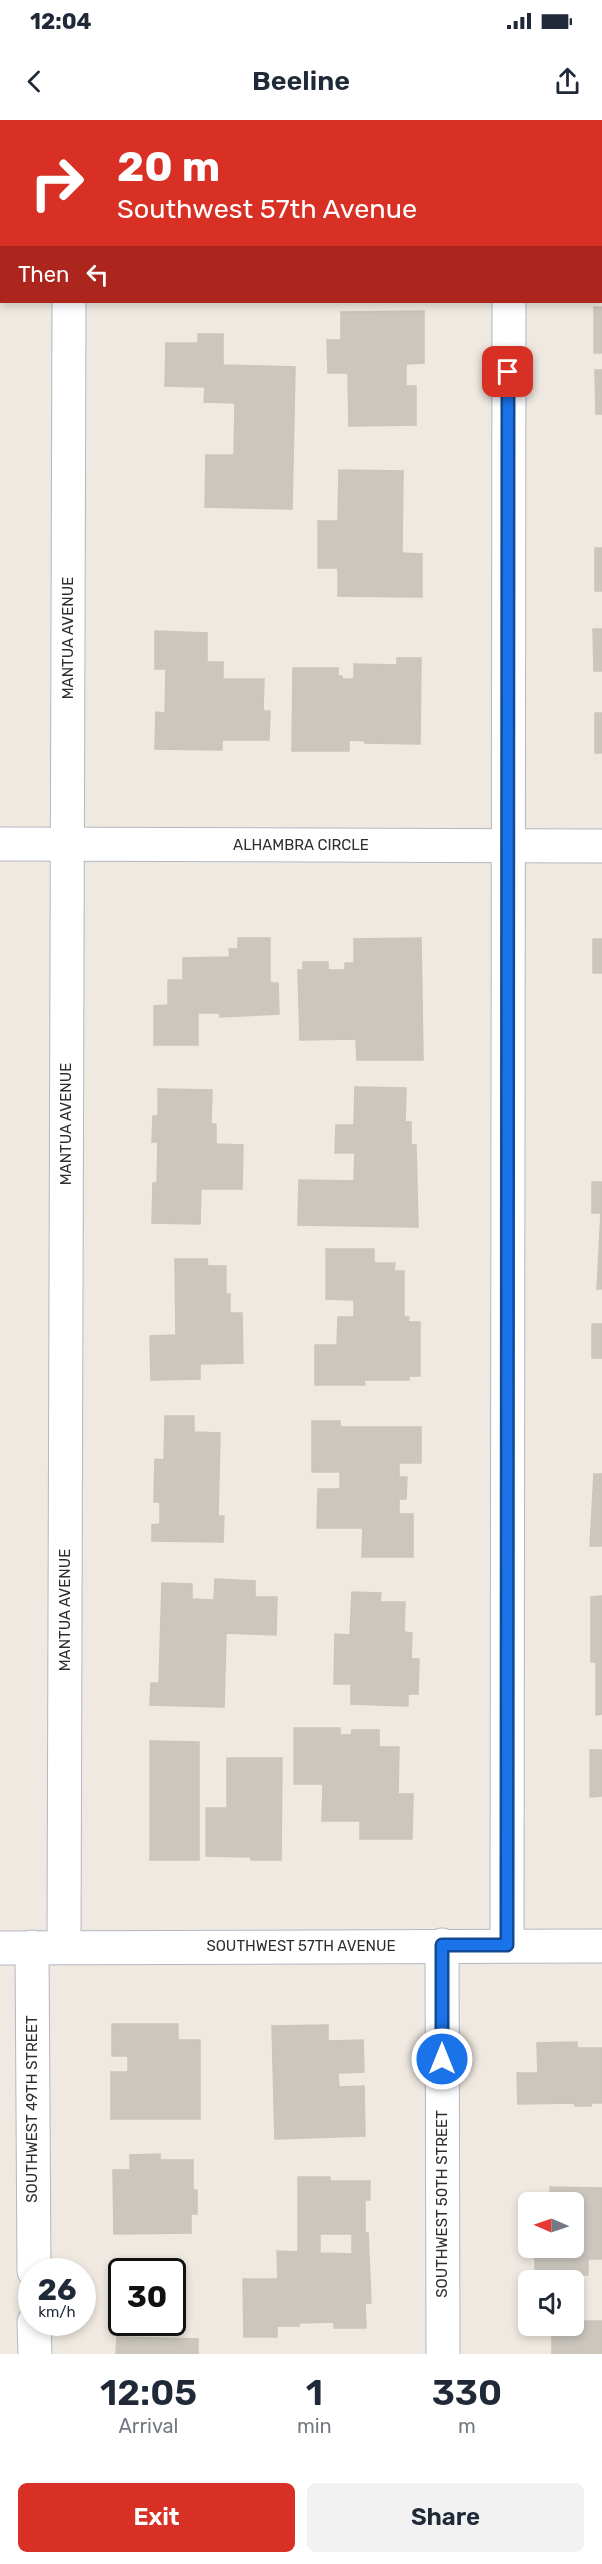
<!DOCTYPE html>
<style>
:root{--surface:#fff;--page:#f2f2f3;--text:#1f2937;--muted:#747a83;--accent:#d93025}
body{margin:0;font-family:Rubik,sans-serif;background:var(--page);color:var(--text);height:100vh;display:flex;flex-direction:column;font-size:22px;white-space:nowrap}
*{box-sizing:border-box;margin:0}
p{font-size:20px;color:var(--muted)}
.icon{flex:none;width:33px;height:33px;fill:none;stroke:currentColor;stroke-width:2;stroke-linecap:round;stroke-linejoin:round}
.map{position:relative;height:2234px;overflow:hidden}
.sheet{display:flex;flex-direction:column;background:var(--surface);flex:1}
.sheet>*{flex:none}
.guide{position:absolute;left:0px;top:0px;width:603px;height:183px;box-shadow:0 3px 9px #0003;background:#d93025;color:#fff;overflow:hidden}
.needle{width:39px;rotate:272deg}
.fabs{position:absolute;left:518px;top:2072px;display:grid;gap:12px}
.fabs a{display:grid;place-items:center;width:66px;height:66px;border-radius:9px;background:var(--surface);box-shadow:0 3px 9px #0003;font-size:30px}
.speed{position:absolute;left:18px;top:2138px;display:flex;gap:12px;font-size:30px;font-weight:700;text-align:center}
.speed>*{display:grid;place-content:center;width:78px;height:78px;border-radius:50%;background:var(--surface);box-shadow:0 3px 9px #0003;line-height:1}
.speed small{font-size:15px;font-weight:400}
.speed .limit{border:3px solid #111;border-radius:9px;background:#fff;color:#111}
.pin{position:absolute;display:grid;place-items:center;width:51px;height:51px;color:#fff;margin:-26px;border-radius:12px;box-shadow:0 3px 9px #0006}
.me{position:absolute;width:66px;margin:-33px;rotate:0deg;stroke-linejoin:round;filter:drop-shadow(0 0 4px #0008)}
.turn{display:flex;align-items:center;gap:21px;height:126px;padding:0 18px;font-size:27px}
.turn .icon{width:78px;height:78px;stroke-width:2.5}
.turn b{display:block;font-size:42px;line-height:51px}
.then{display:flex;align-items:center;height:57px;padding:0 18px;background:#0003;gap:12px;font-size:22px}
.eta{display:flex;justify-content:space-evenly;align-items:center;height:102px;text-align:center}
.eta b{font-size:36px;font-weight:600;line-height:42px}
.action{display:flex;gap:12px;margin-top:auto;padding:12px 18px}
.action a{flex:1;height:69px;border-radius:9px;background:var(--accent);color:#fff;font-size:24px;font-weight:600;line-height:69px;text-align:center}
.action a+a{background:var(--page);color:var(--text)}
.status{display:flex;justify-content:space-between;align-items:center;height:42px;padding:0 30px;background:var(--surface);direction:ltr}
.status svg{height:16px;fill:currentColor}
header{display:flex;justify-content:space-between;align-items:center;height:78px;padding:0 18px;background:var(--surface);font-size:27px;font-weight:600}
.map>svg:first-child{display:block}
</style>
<div class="status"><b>12:04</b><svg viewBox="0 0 49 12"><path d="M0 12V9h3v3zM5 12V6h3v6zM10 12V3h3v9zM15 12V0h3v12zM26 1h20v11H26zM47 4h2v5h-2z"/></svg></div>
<header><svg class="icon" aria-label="back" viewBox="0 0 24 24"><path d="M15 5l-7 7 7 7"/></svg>Beeline<svg class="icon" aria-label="share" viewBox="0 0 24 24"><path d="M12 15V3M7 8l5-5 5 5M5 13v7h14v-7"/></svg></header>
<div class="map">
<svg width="602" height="2234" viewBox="0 0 602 2234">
<rect width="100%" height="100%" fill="#efe9e1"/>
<path fill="#cbc7bf" stroke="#cbc5ba" stroke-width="1.5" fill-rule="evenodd" d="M348,0H422V2H348Z
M594,187H602V233H594Z
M424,191V243L406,244V266H416V305L349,306L348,253H328L327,220H341V192Z
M198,214H223V245L295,247L292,389L205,387L206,335H234L235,283L204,282L205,267L165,266L166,223H198Z
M595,250H602V294H596Z
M339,350L403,351L402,433L422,434V477L338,476V448H318V401H338Z
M595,428H602V471H595Z
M593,509H602V551H594Z
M155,511L207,513V542H223V559H264L263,591H270L269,620H222V630L155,629L156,592L165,593L166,549H155Z
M397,538H421L420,624L365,623L366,621L349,620V631H292L293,548H338V556H342V559H354V544L397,545Z
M595,593H602V633H595Z
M238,818H270V863H278L279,894L220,897V893H198V925H154V886L168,885V860H183V838L230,837L229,829H238Z
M421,818L423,940H357L356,919L300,920L298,850H303V842H328V850H345V843H354V819Z
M593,819H602V853H593Z
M355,967L406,968L405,1002H411V1025H416L418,1107L298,1105L299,1060L354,1061L355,1033H335L336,1005H354Z
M158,969L212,970L211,1004H216V1024L243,1025L242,1069H201L200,1104L152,1103L153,1063H157L158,1022H152L153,996H158Z
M592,1062H602V1169H597L601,1093H592Z
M326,1129H374V1143H395L394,1151H404V1197H409L408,1202H420V1256H409V1260H364L365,1265H315V1225H337L338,1197H354V1180L326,1179Z
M175,1139H207L208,1146H226V1174H230V1193H242L243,1243L200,1244V1259L151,1260L150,1216L176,1215Z
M592,1204H602V1238H592Z
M165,1296H194V1312L220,1313L218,1396H224L223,1422L152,1421V1405L160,1404V1382H154L155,1339L164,1340Z
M312,1301H340V1307H421V1343H399V1357H407L406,1379H399V1394H413V1437H362L363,1408H317L318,1369H340V1352H312Z
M594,1354H602V1426H590Z
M215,1459L255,1461V1477H277L276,1515L226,1513L224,1587L150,1585L151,1563H159L162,1463L192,1464V1479L214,1480Z
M352,1472L381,1473L380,1482H405L404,1512L412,1513L411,1539H419L418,1574H408V1586L351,1584V1564H334L335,1514L350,1515Z
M602,1476V1594L596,1595V1542H591V1477Z
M294,1608H340V1615H351L352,1610H379V1627H399L398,1674H413L412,1719H360V1701H322L323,1664H294Z
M150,1621L199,1622V1740H150Z
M590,1630H602V1676L590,1677Z
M227,1638H282L281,1740H251V1737L206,1736V1688H227Z
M112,1904H178V1920H200V1999H111V1952H128V1936H112Z
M328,1905V1921L363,1920L364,1952L338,1953L339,1967L364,1966L365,2016L275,2019L272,1906Z
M577,1922V1928H602V1983H591V1986H575L574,1983L518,1984L517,1953H538L537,1923Z
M160,2034V2040H193V2070H197V2094H191V2113L114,2114L113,2050H130V2035Z
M298,2057H330V2061H370V2080H365V2113H368L371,2183H365L366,2208H334V2202L299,2203V2206H277V2217H244L243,2159H278L277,2131L298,2132ZM320,2114H352V2134L320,2133Z
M550,2067L602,2068V2139H588V2155H535V2127H573V2082H550Z
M573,2201H602V2234H552V2205H573Z
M117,2217L198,2219V2234H116Z"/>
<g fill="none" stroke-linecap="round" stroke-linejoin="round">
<g stroke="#b4b7c1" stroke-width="35">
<path id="street" d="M70,2V0
M509,2V0
M442,1825L443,2234
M507,1825L509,182
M32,1827L34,2151
M64,1827L69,182
M34,2202L35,2234"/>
</g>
<g stroke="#b4b7c1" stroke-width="35">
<path id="secondary" d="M0,724L602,726
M0,1828L602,1826"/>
</g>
<use href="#street" stroke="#fff" stroke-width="33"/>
<use href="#secondary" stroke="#fff" stroke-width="33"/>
</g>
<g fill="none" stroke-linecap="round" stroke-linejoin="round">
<g stroke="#114b97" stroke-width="15">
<path id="route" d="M442,1939V1825H507L508,252"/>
</g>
<use href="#route" stroke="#1a73e8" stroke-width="10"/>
</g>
<g text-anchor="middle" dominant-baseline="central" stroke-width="4.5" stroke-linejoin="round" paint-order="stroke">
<g font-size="15" fill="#2e2e2e" stroke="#fff">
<text transform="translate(68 518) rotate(-90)">MANTUA AVENUE</text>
<text x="301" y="725">ALHAMBRA CIRCLE</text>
<text transform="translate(66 1004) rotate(-90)">MANTUA AVENUE</text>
<text transform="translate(65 1490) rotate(-90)">MANTUA AVENUE</text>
<text x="301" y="1826">SOUTHWEST 57TH AVENUE</text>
<text transform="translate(32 1989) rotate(-90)">SOUTHWEST 49TH STREET</text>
<text transform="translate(442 2084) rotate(-90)">SOUTHWEST 50TH STREET</text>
</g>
</g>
</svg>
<div class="fabs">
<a><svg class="needle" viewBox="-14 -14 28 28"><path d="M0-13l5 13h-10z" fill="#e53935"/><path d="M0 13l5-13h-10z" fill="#747a83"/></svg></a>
<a><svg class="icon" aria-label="sound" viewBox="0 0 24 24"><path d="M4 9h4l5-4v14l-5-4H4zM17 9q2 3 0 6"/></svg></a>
</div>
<div class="speed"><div>26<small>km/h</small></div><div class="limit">30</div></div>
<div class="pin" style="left:508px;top:252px;background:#d93025"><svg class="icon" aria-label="arrive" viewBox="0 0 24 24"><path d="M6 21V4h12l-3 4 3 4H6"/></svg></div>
<svg class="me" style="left:442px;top:1939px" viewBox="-20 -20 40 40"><circle r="17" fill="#1a73e8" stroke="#fff" stroke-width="3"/><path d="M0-11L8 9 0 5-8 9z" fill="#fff"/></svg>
<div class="guide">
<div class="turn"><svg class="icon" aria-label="right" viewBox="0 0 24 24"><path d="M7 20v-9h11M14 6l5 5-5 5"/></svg><div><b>20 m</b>Southwest 57th Avenue</div></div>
<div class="then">Then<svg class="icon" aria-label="left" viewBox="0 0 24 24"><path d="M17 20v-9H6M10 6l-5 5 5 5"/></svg></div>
</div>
</div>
<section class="sheet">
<div class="eta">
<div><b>12:05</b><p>Arrival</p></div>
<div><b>1</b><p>min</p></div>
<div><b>330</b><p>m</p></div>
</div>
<div class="action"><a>Exit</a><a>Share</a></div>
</section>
